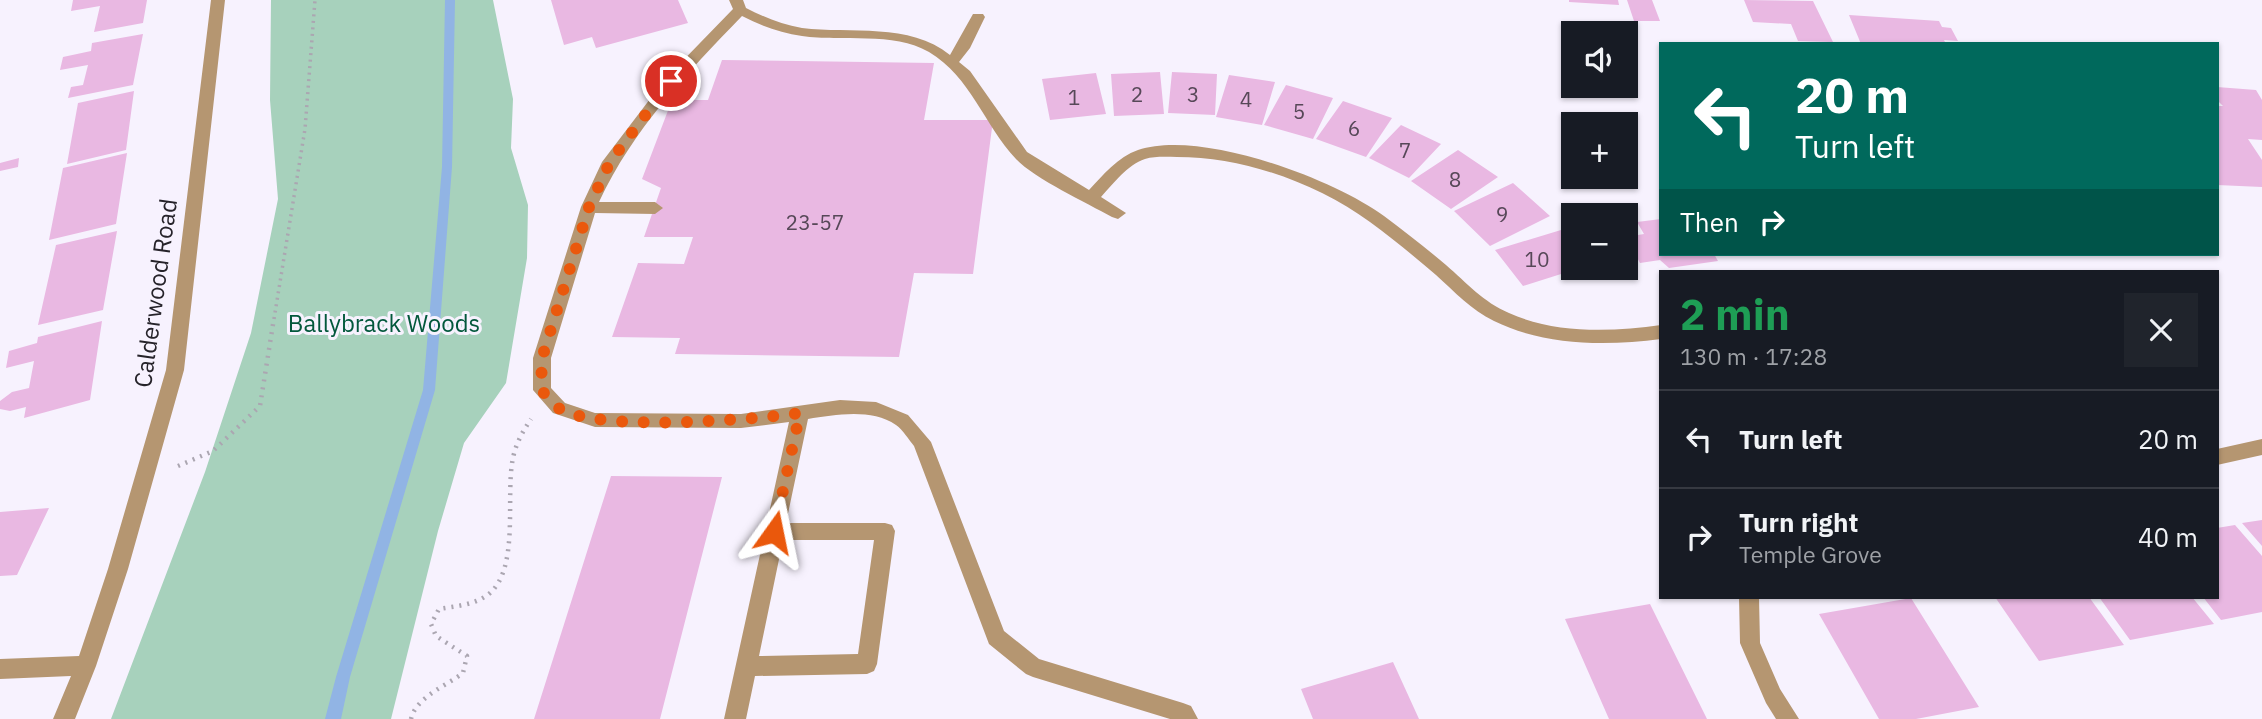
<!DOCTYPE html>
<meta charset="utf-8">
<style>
:root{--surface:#171b24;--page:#20242c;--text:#f1f3f6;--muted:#9ea1a6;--line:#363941}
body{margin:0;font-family:"IBM Plex Sans",sans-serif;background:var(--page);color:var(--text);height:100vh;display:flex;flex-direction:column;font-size:26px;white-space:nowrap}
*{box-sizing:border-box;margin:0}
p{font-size:23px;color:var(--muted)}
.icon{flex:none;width:38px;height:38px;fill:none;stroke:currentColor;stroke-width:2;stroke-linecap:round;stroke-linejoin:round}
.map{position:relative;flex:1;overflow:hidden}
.panel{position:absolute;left:1659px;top:270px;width:560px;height:329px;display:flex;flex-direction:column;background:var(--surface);border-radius:0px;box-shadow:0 2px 5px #0004}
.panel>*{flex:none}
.guide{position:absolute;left:1659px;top:42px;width:560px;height:214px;border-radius:0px;box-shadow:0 2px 5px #0004;background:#00695c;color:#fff;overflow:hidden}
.buttons{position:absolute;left:1561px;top:21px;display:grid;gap:14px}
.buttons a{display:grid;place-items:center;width:77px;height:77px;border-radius:0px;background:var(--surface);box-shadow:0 2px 5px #0004;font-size:35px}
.pin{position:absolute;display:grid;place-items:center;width:60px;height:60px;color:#fff;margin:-30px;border:4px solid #fff;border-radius:50%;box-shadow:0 2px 7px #0007}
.me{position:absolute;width:77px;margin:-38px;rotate:12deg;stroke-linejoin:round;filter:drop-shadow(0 0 5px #0008)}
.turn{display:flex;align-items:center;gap:24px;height:147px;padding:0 21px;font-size:32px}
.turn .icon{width:91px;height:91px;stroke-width:2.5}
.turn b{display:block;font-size:49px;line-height:60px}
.then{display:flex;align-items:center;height:66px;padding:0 21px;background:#0003;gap:14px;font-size:26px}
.round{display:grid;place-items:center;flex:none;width:74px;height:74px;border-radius:0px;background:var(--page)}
.summary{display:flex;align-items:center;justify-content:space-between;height:119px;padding:0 21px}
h1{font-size:42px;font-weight:800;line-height:52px;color:#1e9e55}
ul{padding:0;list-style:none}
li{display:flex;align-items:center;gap:21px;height:98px;padding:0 21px;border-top:2px solid var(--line)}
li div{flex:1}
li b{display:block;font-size:26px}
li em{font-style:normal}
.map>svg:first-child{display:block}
</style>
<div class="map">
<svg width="2262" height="719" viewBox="0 0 2262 719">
<rect width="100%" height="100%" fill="#f7f2fe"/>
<path fill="#a7d1bc" d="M271,0H493L513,99L511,148L528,205L527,258L506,383L464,443L438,531L391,719H111L205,472L251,333L278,199L270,100Z"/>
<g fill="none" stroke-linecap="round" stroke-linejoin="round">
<path fill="#91b4e4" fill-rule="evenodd" d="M445,0H455L452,167L435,390L350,677L341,719H325L336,677L423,390L442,167Z"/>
</g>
<path fill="#e9b8e2" d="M73,0H147L143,23L94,32L100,6L71,11Z
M551,0H678L688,23L596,48L592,37L564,45Z
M1569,0H1618L1619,5L1569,2Z
M1627,0H1652L1660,21H1634Z
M1744,0L1813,1L1833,42L1798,41L1791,24L1753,22Z
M1849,15L1939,21L1942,27L1951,28L1958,41L1944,40L1946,44H1861Z
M143,34L133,85L68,98L71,87L83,85L88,65L60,70L63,57L91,51L92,43Z
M722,60L934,63L924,120H993L973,274L914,273L899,357L675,354L680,338L612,337L638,263L684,264L693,237H644L661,188L642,179L672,100H708Z
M1160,72L1164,114L1114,116L1111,74Z
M1172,72L1217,74L1215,115L1168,113Z
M1096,73L1106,114L1050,120L1042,79Z
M1229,75L1275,82L1262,125L1216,117Z
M1286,85L1333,98L1313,139L1264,125Z
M2217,87L2256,90L2262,100V140L2248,139L2262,160V187L2217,185V106H2223L2217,100Z
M134,91L126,150L67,164L78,103Z
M1343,101L1392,118L1366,157L1316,139Z
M1401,125L1441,144L1409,178L1369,158Z
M1458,150L1498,177L1451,209L1411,181Z
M127,153L116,224L49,240L63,168Z
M19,158L18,167L0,171V163Z
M1513,183L1550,216L1490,246L1454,211Z
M1661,219V254H1714L1718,261L1669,268L1660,260L1640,263L1626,237L1644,234L1637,222Z
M1561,230L1573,245V268H1580L1523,286L1495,250Z
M117,231L103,310L38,325L56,245Z
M102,321L90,400L24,418L26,407L10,411L0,409V401L12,392L29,388L34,361L6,368L9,351L37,343L38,337Z
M611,476L722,477L660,719H534Z
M49,508L17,575L0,576V512Z
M2262,520V546L2242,523Z
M2235,525L2262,556V612L2221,620L2203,597H2217V528Z
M1995,597H2089L2124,645L2039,661Z
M2099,597H2192L2214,624L2130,640Z
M1911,598L1979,707L1916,719H1879L1819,614Z
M1650,604L1707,719H1609L1565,619Z
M1393,662L1419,719H1313L1301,689Z"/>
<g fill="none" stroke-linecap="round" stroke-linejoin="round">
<path stroke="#aba6b1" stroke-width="3.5" stroke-dasharray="2 4.5" stroke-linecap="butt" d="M274,319L305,129L315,0"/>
<path stroke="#aba6b1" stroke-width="4.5" stroke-dasharray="2 6" stroke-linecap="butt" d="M178,466L213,451L260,406L274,318
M411,719C416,697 446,686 463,673L467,656L436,636L431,624L439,609C456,606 476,605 490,593C520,566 505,495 513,458C516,443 523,431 531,419"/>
<path fill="#b59671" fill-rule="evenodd" d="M211,0H225L184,370L128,569L96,666L75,719H53L71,676L0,679V659L79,656L108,569L166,370Z
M729,0H743L746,8C764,17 782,25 802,28C851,34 909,22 950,55L973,14H983L985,17L970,48L959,62L970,71L1027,152L1089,190C1103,175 1118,157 1138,150C1200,129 1332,178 1384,216C1405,232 1426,248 1446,265C1467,283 1483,302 1509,313C1555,334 1612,332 1661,325V339C1606,346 1545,346 1494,321C1471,310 1455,292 1436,275C1415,257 1393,239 1370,222C1316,183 1244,157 1177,157C1167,157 1155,156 1145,159C1127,165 1114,183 1101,197L1126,213L1118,219L1112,217C1087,203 1035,179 1016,159C984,125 971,77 929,52C893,31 842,42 802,36C781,33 761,26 742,16C687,73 633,129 599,202H655L663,208L655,214L595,213L551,358V388L565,403L595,413L741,414L840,400L876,402L908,415L931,442L1004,631L1039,659L1183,703L1191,706L1198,719H1170L1033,677L1026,674L989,644L914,446C909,440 903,430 896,425C871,408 835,415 808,419L786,523H885L892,525L895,531L877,664L874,671L867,674L755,676L746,719H724L789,422L741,428L595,427L553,413L533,390V358L581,207L602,162L666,78L733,9ZM783,540H874L858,654L759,656Z
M2262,439V455L2217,465V449Z
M1739,597H1759L1760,643L1780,689L1799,719H1776L1766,703L1740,643Z"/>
</g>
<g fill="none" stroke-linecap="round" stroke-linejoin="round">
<path stroke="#ea580c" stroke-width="12" stroke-dasharray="0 21.6" d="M671,81L610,162L589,207L542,358L541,390C547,396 553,405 560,409C600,432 750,420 800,413L774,532"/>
</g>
<g text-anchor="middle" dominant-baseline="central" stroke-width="6" stroke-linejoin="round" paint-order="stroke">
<g font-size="21" fill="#574858">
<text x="1137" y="94">2</text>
<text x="1193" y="94">3</text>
<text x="1074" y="97">1</text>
<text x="1246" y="99">4</text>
<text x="1299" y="111">5</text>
<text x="1354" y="128">6</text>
<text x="1405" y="150">7</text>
<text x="1455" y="179">8</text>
<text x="1502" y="214">9</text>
<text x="815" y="222">23-57</text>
<text x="1537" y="259">10</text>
</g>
<g font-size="24" fill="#26232a" stroke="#f7f2fe">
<text transform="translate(155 293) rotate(-82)">Calderwood Road</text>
</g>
<g font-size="24" fill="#03583c" stroke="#f7f2fe">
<text x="384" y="323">Ballybrack Woods</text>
</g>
</g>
</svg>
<div class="buttons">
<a><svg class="icon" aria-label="sound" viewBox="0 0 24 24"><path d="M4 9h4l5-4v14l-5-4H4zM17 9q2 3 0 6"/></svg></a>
<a>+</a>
<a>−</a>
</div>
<div class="pin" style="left:671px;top:81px;background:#d93025"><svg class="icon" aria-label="arrive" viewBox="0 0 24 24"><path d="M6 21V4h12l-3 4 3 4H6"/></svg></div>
<svg class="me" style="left:774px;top:532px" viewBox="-20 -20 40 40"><path d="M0-17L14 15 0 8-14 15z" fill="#ea580c" stroke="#fff" stroke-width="4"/></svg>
<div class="guide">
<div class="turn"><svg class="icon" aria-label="left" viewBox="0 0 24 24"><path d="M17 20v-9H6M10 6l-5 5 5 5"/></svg><div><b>20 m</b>Turn left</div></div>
<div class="then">Then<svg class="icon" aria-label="right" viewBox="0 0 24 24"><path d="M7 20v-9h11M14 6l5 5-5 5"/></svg></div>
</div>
<section class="panel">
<div class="summary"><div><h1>2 min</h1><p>130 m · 17:28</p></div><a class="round"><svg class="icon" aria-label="close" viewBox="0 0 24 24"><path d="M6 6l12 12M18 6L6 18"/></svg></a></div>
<ul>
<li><svg class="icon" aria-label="left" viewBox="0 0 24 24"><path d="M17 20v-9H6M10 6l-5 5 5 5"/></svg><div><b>Turn left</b></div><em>20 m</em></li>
<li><svg class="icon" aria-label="right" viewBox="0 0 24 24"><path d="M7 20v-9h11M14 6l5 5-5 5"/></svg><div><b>Turn right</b><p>Temple Grove</p></div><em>40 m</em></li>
</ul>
</section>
</div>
